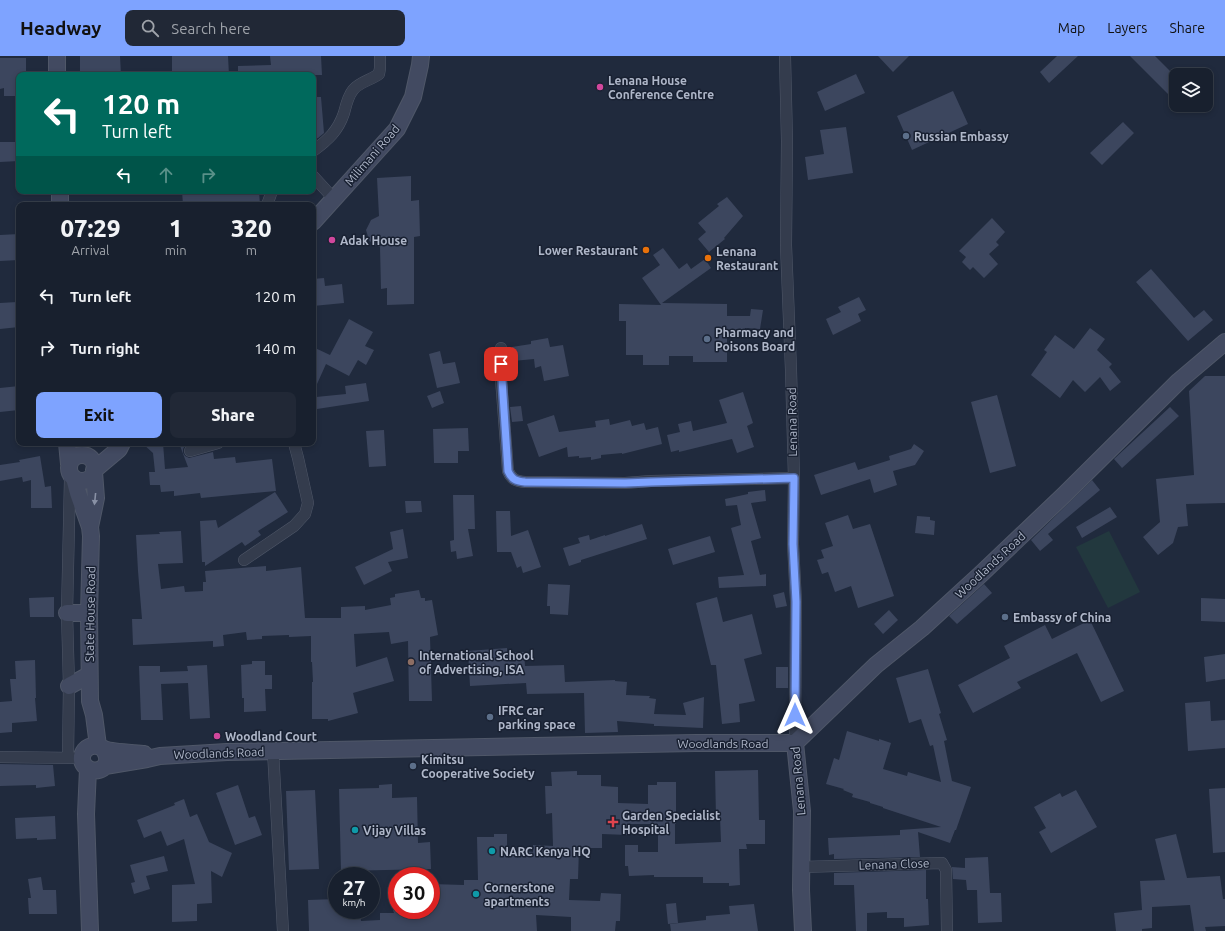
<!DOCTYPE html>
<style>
:root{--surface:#18202e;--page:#212836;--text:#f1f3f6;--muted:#9fa3aa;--line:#363e4a;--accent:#7ea3ff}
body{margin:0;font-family:Ubuntu,sans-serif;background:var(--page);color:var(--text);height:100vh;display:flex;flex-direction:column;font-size:15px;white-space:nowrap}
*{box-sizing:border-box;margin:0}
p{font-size:13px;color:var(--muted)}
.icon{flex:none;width:22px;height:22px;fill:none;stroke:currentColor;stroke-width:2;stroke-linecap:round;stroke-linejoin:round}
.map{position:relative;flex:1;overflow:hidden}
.side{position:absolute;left:16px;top:146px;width:300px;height:244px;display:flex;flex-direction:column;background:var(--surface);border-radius:8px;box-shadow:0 2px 6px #0003,0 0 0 1px var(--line)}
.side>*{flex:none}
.banner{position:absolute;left:16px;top:16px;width:300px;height:122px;border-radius:8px;box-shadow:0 2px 6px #0003,0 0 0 1px var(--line);background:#00695c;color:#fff;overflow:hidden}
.fabs{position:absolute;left:1169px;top:12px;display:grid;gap:8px}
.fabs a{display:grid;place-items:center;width:44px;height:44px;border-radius:8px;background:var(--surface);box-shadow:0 2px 6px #0003,0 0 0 1px var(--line);font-size:20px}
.speed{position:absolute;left:328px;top:811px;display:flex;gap:8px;font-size:20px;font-weight:700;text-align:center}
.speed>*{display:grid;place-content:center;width:52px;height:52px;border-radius:50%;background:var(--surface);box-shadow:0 2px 6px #0003,0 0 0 1px var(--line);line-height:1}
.speed small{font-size:10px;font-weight:400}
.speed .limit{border:6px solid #d22;background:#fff;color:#111}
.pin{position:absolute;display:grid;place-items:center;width:34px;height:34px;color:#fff;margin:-17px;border-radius:8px;box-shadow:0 2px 6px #0006}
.me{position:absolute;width:44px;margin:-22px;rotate:0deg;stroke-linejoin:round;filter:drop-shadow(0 0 3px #0008)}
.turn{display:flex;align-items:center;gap:14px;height:84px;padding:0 20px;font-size:18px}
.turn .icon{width:52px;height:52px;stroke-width:2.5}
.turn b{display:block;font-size:28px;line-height:34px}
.lanes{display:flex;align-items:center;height:38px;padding:0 20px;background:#0003;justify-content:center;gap:20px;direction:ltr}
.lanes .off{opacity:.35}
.eta{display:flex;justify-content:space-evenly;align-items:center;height:68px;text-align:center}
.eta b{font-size:24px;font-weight:800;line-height:28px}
.cta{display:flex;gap:8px;margin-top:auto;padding:8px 20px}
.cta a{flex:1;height:46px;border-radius:8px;background:var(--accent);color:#111;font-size:16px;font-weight:800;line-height:46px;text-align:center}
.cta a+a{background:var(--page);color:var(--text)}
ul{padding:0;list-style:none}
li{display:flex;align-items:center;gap:12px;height:52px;padding:0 20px}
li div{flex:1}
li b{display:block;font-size:15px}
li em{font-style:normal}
header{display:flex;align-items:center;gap:24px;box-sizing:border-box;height:56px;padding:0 20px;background:var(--accent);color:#111}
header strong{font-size:19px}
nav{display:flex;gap:22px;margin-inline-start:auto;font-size:14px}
.search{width:280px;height:36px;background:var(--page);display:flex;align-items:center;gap:10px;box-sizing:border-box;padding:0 14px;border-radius:8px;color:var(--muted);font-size:15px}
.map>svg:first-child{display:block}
</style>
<header>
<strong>Headway</strong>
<div class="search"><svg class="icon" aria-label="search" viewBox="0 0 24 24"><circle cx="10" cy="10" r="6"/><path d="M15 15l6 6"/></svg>Search here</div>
<nav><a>Map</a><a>Layers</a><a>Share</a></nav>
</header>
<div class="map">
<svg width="1225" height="875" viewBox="0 0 1225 875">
<rect width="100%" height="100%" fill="#202a3d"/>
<path fill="#22383e" d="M1109,475L1140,536L1108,552L1076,491Z"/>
<path fill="#3c465e" d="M80,0H120L121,19H80Z
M172,0H228L229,19H218L215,15L172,16Z
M270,0H321L322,19H238V10L271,9Z
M878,0H909L893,16Z
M1057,0H1078L1049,27L1040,16Z
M1130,0H1155L1176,21V46Z
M0,2H26V19H19V40H4V32L0,33Z
M856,18L865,37L825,55L817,36Z
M953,35L968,68L912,94L897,60Z
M313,41H321L324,77L318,82L313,83Z
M1123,66L1134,77L1102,109L1090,97Z
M846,71L853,117L808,124L805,101L824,98L820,74Z
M0,86H19V105L0,106Z
M411,120V145L419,144L420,180L414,181V248L387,249V232L381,233L380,191L374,189L369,184L366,174L371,164L379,160L377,122Z
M182,135H259L260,149H183Z
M727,141L743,160L724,182L725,183L709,196L698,183L706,176L698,167L719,150L717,148Z
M992,162L1005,176L996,186L999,189L989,198L998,208L984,222L973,211L970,214L962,206L966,201L959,195Z
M19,178V204L0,205V179Z
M663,192L679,213L687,207L691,213L705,203L711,212L662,247L727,248V260H750L751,253L763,254L760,273L745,272V276H727V306H693V300H669V309H643V299H626V265H619V248L661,249L642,222L660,209L653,199Z
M1151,213L1194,262L1204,254L1213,264L1188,285L1136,226Z
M324,222L325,230L342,228L344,247L313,250V223Z
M859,241L866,254L858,258L861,265L833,279L826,263L841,256L838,251Z
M17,246L18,252H19V271L0,273V247Z
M349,263L373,276L365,290L374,294L366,309L358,304L349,320L326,308L313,337V291L330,299Z
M1090,272L1105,283L1097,294L1112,308L1109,311L1121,326L1110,335L1100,321L1085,336L1073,324L1060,342L1031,319L1047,296L1044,294L1055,279L1074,293Z
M548,282L550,291L563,289L569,320L544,325L541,310L535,312L534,303L513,305L512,291L531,288V285Z
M440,295L443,308L455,306L460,327L437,332L429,298Z
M1205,320H1225V447L1186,448L1188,470L1178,471L1173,487L1158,499L1143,481L1160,466L1156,423L1194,419L1189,335Z
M366,327L369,345L317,353L316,341L346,338L345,330Z
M19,330V354L0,356V332Z
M440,335L444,347L432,352L427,340Z
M743,336L753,367L747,370L754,391L737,397L732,383L679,396V394L671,396L667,379L680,376L678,368L691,365L693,375L727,367L719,344Z
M997,339L1016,410L990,417L971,346Z
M521,350L523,365L512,366L510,351Z
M1170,351L1179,360L1122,412L1114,403Z
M554,359L559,376L596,371L595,365L609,363L610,369L630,364L632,370L644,367L646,374L658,371L662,388L622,398V397L601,399V402L591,404V401L579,402V400L568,401L567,391L539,401L527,368Z
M468,372L469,395H458V407H434L433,373Z
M384,374L386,410L369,411L366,375Z
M142,387H163L165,413L188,411L179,387H193L185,390L183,393V397L185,400L189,402L213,396L214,403L235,401L236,407L272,403L276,435L201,442L200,437L174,440V435L161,436L160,429H150L149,416H155L153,397Z
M914,388L924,395L915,409L893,415L897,429L874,437L870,423L821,439L814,419L855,406L858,414L890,404L889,400L911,393Z
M40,400L45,431L51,430L52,452H31V424L23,426L22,421L0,425V409L20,406L19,404Z
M1092,424L1100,434L1048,478L1053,484L1040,495L1031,484Z
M765,434L766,445L751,447L761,482L751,485L760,519L766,518V530L719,532L718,521L744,519L731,472L741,469L737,449L726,450L725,443L748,438V436Z
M275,436L288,456L258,475L261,479L245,490L242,486L205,510V506H202L200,465L216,464L218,472Z
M453,439H474L475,473H468L473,500L457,503L456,495L451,496L450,485L454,484Z
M405,445H421L422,456L406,457Z
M1110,451L1117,461L1082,482L1076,471Z
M496,455H510L511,480L528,474L541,511L523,517L521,510L517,512L511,496H497Z
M848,459L853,473L870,468L894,540L858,552L851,530L835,536L828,516L822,518L817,504L824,502L821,494L833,490L825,467Z
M917,460L930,461V464L935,465L934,479L915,477Z
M642,468L647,483L581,504V506L569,510L563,492L580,487L578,482L589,479L590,484L605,479V480Z
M403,473L408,502L388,506L392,515L364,529L355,511L393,493L390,476Z
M181,475L183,507L158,508L161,533L184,530L185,536L203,535V526H206L205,515L266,510V515L301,511L305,562H341V551L365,550V554L391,549L390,542L395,541V538L419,534L421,542H425V545L432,544L438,579L430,581L432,645H409L408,585L391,588L389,576L354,578L356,611L387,601L394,625L353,637L358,657L328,665V663H312V626H313L312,606H311V580L289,581V579L262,580V583L247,584L246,576L223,579L224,590L213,591V585L133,589L132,563H142L138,515L136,479L160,478L159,476Z
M710,480L715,496L673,509L668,493Z
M548,528L570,529L568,559L550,558V550H547Z
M984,528L992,537L957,568L949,560Z
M784,536L787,550L776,552L773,539Z
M54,541V561H30L29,542Z
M717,541L723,566L752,558L762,598L744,603L755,645L739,648L740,666L722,668L716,609H711L696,547Z
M1201,542L1225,543V566L1201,565Z
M889,554L898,564L883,578L874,568Z
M1090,564L1124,635L1101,646L1077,597L1017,626L1021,632L973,657L958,629L1010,602L1004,590L1045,569L1052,583Z
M507,592V597L524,596L525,610L564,609L565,626L615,624V625L627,626L626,639L650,640L649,642L656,643L654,658L686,659L683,647L704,641L703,672L658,670H654V668L617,665L618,676L585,677L584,637L527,638L526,627L470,630L468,595Z
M1225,598V623L1206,626L1204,601Z
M35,604L36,642H35L37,665L12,667V676L0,677V646L12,645L10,623H16L15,605Z
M252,605H265V619H272V633H265L266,655L244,656V642H242L241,609L252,608Z
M207,609L210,662L190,663L188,627L161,628L163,664H141L139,610H160V616L188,615L187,610Z
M776,611H788V632H776Z
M928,613L941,657L939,658L947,684L944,685L952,725L971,731L956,774H955L950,787L918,776L920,801L834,803V798L829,799L828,782L900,779V774L941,771L883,752V751L870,747V746L852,741L853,738L843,734L844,733L826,728L834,702L839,704L847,675L879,685V683L891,687L883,713L907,720L908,716L941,726L933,689L930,690L921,663L909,667L896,622Z
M1210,645L1211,665L1225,664V692L1188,695L1185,647Z
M0,708L53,709L55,730L36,732V729L0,730Z
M758,714L759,764H765V788H746L747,793H739L740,829L729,830V827H703V821H654V819L629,820L628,810H625V789H638V796H658V768H628V779L602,778V792H579L578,823H570L569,844L600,845L601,837L621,838L620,865H616L615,875H571V861L536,859L537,875H309L308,844L337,843V854H346V858L360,857L361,865L380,864V857H394L393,854H431V828L464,829V824H478L477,781H494V778H507V794L533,796V789L553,790L552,757L546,758L545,730H552L551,716L577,715V719H601V730L618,731V747L648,748V729H657V726H676V768H675V788L721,786L720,761H716L715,715Z
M392,728V742L417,741L418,787L430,786L431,813L341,815L339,733L379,732V729Z
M238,729L249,762L255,760L262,779L235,789L216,737Z
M1225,732V796L1213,797L1209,733Z
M315,734L319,813L289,814L286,735Z
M1076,734L1097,771L1051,797L1039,776L1046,772L1034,751L1060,737L1062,741Z
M184,743L190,761L197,758L209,786L232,797L222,821L211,815L212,847L197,848V865L172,866V829L195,828L184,783L167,790L161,775L144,782L137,764L175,749L174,747Z
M55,760L56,783L37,784V782L16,783L15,762Z
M1176,778L1187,822L1220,820L1223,843H1225V870L1205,871L1206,875H1194L1190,849L1152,851V872L1142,873V875H1116L1114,857L1142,854L1140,825L1165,824L1155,783Z
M164,800L168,815L146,820L150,833L134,838L131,827L135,826L130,809Z
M988,801L990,837H1001L1002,866L978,867L977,834H967L966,824L953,823L952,811L965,812V802Z
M926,814V843H928L929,869L904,871V862H887V856L867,857V875H856L854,829H834V817Z
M41,821L43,834H56L57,858H29L28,842H31L28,823Z
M676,847L678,867L668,868L666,848Z
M754,848L758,875H671L670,868L706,864V860L730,858L729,850Z"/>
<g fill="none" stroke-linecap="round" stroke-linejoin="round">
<g stroke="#4f5768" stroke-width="12">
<path id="street" d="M785,0L787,85L786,189L791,314L794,422L793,488L796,546L795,687
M313,95C328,84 338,75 344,57C346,49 348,40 353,34C359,26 371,24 379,18L380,12V0
M313,120L334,143
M267,149L272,135
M501,292V323L508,415C512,424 516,425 525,426L625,427L651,425L794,422
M190,395L218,387
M244,504L294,470L305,458L308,447L298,402L294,387
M273,695L283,875
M0,701L75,702
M68,701L69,630L67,557L70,423
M801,811L942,807L946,814L947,875"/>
</g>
<g stroke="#4f5768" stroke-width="18">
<path id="secondary" d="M57,0V19
M60,135V149
M313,166L397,73L413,41L420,9L421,0
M67,387L69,408
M69 412a13 13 0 1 1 26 0a13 13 0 1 1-26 0Z
M94,414L119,393L122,387
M74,422L78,437L90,471L91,480L89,557L90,645L94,659L98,690
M90,471L96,442L94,416
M67,557H89
M69,630L89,619
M795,687L802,755L801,834L803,875
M104,694C108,700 109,706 103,712C91,720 75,707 85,694C87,692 90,690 93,690C98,689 100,691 104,693C110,696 136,697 144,698
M105,710L147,703L160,700L227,696L695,687H795L876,609L922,572L981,518L1064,439L1179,325L1225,286
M88,713L86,758L90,875"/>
</g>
<use href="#street" stroke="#343c4d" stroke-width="11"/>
<use href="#secondary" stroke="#424a61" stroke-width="16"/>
</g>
<defs><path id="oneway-solid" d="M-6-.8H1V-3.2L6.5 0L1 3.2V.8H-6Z"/></defs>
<use fill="#8991a5" href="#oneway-solid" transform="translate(95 443) rotate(96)"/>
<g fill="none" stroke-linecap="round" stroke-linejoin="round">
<g stroke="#526aa6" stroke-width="10">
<path id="route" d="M501,308L508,415C512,424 516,425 525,426L625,427L651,426L794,422L793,488L796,546L795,659"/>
</g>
<use href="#route" stroke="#7ea3ff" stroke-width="7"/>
</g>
<g fill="#d1479c" stroke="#192132" stroke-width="1.5">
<circle cx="600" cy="31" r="4"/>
<circle cx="332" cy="184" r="4"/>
<circle cx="217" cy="680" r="4"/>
</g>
<g fill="#5c6f8a" stroke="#192132" stroke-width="1.5">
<circle cx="906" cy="80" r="4"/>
<circle cx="707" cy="283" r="4"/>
<circle cx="1005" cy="561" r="4"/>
<circle cx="490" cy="661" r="4"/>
<circle cx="413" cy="710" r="4"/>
</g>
<g fill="#e8710a" stroke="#192132" stroke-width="1.5">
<circle cx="646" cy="194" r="4"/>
<circle cx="708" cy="202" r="4"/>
</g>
<circle fill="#8d6e63" stroke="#192132" stroke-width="1.5" cx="411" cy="606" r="4"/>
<path fill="#e0444e" stroke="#192132" stroke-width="1.5" d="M611 760h4v4h4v4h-4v4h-4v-4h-4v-4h4z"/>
<g fill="#0f9aa8" stroke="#192132" stroke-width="1.5">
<circle cx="355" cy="774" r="4"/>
<circle cx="492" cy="795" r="4"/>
<circle cx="476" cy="838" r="4"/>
</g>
<g text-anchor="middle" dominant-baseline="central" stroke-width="3" stroke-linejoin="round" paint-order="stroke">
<g font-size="12" font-weight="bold" fill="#afb7c9" stroke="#192132" text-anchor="start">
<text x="608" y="24">Lenana House<tspan x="608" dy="14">Conference Centre</tspan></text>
<text x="914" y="80">Russian Embassy</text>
<text x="340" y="184">Adak House</text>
<text x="638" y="194" text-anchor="end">Lower Restaurant</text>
<text x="716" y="195">Lenana<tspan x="716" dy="14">Restaurant</tspan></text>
<text x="715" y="276">Pharmacy and<tspan x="715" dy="14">Poisons Board</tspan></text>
<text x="1013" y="561">Embassy of China</text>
<text x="419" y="599">International School<tspan x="419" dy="14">of Advertising, ISA</tspan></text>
<text x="498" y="654">IFRC car<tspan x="498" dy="14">parking space</tspan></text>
<text x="225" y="680">Woodland Court</text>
<text x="421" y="703">Kimitsu<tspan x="421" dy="14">Cooperative Society</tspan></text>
<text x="622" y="759">Garden Specialist<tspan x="622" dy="14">Hospital</tspan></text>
<text x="363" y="774">Vijay Villas</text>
<text x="500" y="795">NARC Kenya HQ</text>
<text x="484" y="831">Cornerstone<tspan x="484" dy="14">apartments</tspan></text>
</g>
<g font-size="12" fill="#afb7c9" stroke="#192132">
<text transform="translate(372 99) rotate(-49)">Milimani Road</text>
<text transform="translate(792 366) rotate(-91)">Lenana Road</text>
<text transform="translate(990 509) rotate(-43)">Woodlands Road</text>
<text transform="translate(90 558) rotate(-89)">State House Road</text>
<text x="723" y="687">Woodlands Road</text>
<text transform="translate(219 697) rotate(-2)">Woodlands Road</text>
<text transform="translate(798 725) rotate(-95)">Lenana Road</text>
<text transform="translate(894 808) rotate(-2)">Lenana Close</text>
</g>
</g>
</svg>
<div class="fabs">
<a><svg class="icon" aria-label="layers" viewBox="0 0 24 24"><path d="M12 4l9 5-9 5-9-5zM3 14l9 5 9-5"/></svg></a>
</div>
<div class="speed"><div>27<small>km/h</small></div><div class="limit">30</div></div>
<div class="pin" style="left:501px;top:308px;background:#d93025"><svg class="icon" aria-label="arrive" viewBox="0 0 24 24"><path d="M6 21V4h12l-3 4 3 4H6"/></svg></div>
<svg class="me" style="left:795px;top:659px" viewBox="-20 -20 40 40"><path d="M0-17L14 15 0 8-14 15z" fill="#7ea3ff" stroke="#fff" stroke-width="4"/></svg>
<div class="banner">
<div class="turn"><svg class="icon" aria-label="left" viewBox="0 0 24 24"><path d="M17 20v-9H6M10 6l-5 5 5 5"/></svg><div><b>120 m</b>Turn left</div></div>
<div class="lanes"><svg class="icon" aria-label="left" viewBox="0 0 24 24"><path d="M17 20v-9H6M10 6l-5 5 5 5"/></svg><svg class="icon off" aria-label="ahead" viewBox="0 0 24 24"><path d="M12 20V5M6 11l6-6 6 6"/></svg><svg class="icon off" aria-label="right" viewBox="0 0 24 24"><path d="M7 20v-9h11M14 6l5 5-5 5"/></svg></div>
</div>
<section class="side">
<div class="eta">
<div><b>07:29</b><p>Arrival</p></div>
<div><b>1</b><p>min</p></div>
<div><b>320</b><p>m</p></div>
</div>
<ul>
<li><svg class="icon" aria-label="left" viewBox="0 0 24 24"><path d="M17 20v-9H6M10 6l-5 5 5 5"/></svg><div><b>Turn left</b></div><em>120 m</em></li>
<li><svg class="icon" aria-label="right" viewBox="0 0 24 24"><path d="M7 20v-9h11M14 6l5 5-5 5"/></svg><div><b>Turn right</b></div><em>140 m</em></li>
</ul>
<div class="cta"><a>Exit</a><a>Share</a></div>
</section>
</div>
